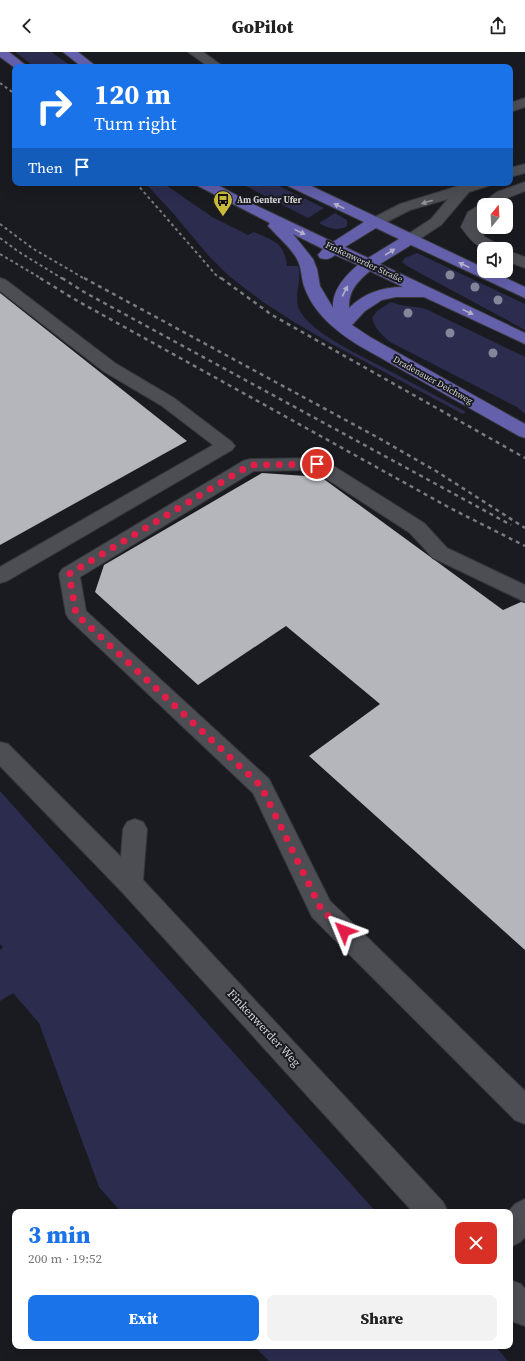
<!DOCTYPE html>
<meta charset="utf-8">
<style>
:root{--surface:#fff;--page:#f2f2f2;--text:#222;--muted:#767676;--accent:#1a73e8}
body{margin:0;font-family:"Source Serif 4",serif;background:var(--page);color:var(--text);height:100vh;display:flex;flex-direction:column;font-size:15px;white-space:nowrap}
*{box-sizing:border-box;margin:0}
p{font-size:13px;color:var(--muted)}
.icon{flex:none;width:22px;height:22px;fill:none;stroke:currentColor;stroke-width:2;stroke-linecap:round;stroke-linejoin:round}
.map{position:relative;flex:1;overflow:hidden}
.sheet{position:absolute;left:12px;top:1157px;width:501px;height:140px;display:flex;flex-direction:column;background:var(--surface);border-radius:8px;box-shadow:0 4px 16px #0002}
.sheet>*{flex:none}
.hud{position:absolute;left:12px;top:12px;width:501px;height:122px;border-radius:8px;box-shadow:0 4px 16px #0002;background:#1a73e8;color:#fff;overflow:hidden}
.needle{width:26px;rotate:18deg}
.fabs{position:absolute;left:477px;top:146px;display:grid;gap:8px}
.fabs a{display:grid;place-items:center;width:36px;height:36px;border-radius:8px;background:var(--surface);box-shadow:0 4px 16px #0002;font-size:20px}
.pin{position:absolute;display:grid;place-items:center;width:34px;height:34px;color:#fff;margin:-17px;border:2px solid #fff;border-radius:50%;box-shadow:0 1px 4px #0007}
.me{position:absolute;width:44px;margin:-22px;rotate:314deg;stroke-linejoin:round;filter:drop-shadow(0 0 3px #0008)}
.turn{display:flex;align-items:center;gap:14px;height:84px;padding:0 16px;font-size:18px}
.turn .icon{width:52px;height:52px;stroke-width:2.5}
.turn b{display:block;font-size:28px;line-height:34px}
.then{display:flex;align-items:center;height:38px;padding:0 16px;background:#0003;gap:8px;font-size:15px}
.round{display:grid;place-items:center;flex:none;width:42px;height:42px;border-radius:8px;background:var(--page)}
.summary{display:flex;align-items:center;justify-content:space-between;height:68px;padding:0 16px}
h1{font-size:24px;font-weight:800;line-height:30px;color:var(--accent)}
.primary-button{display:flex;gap:8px;margin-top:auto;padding:8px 16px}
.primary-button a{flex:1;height:46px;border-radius:8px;background:var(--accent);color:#fff;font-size:16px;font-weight:800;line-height:46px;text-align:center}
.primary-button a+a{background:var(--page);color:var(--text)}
header{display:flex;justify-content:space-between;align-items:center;height:52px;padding:0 16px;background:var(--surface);font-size:18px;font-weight:800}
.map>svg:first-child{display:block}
</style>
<header><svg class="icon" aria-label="back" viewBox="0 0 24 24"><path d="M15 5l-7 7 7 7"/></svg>GoPilot<svg class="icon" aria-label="share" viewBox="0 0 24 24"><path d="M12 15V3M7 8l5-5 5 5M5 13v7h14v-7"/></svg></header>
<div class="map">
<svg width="525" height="1309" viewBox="0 0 525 1309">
<rect width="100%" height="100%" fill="#1a1b20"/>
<path fill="#2c2c4f" d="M15,0H51L73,15H35Z
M145,131H163L212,165L248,183L254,180C274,189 284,190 287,214H298C303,229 292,245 300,259C312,282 364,305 388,318C414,332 440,346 466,360L463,362L330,291L294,270L263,250L229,224L208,203L172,160Z
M240,131H273L324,156L308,166Z
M335,161L347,168V174C337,180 328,176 319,171Z
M417,201L525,252V278L407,214L402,210L405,206Z
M391,250C402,255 414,254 426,257L525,305V362L517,355L390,290C381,282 376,278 372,266L377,259Z
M0,739L376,1160H121L99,1135L39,971L13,941L0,949V898L3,895L0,892Z
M254,1294H495L508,1309H269Z"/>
<path fill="#b5b5bc" d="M0,241L187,389L0,493Z
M262,421L321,425L503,558L521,550L525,551V898L309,704L380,652L286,574L198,633L95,540L104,513Z"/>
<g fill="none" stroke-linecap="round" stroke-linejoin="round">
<g stroke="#37373a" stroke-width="2">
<path id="minor" d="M188,0H203L224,15H209Z
M525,46V55L510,60V51Z
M525,112V121L510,125V116Z
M525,130V139L507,146L498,153H484V163L480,165L477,175L485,185L501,194L504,197C480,197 476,196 461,175L468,160L481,152L497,140Z
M468,131H490L488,134L469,140L441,173L415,190L410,192L405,190L402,187L405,184L431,167L448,147L410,158L379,174L374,176L369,174L366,171L369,168L400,152Z
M506,198L525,205V216L506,209Z
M0,226L6,228L115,311L174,346L232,390L235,394L232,398L7,529L0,531V515L213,393L162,354L103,319L0,239Z
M317,406L324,408L424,471L447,496L525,533V550L433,506L410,481L313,418L254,419L80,525L86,559L269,727L330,849L525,1039V1072L515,1068L312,865L253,741L69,567L66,562L59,522L62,517L243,409L250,407Z
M0,690L8,692L121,805L123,777L127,770L135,767L143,770L147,777L143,828L443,1150L448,1160H413L122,840L0,714Z
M525,1147V1185L520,1190L510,1195V1160H508L515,1152Z
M510,1228L521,1232L525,1237V1274L514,1270L510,1265Z"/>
</g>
<g stroke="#37373a" stroke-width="2">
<path id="major" d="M0,0H9L28,15L15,16L0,5Z
M63,0H78L97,15H82Z
M196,131H214L255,153L333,190L364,170L288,134L286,131H305L484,216V219H491L525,235V246L411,193L380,212L525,281V292L424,245H396L382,248L365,259L352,273L370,285L525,372V386L519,384L358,293C336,279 313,261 304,234C301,225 302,216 297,207C291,196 280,187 271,177L268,174L270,171L198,134ZM376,176L399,187L368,206L345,195ZM293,182L323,197L318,203L320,206C327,208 330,207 335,203L358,213C345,224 332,238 333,256L320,234L317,217L313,207ZM370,219L403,235C382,235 364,241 349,256C348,239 358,229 370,219Z"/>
</g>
<use href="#minor" fill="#4d4e54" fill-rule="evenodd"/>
<use href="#major" fill="#6460ac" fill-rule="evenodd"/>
<path stroke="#797a7e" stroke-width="2" stroke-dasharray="3 3" stroke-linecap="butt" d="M0,31L15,42
M136,131L216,223L222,227
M0,172L32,196L85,227
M0,186L19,200L63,227
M0,202L42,227"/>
<path stroke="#797a7e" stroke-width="2.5" stroke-dasharray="4 4" stroke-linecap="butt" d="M40,226L74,247L450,456L525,494
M62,226L84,240L511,473
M84,226L375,384L436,419L525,476
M221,226L272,263L525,406"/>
</g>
<g fill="#858699">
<circle cx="450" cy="223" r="4.5"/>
<circle cx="475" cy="235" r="4.5"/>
<circle cx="498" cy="248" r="4.5"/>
<circle cx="408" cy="261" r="4.5"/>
<circle cx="450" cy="281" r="4.5"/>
<circle cx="493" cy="301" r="4.5"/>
</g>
<defs><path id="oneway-solid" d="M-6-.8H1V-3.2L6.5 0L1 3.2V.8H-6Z"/></defs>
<use fill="#909096" href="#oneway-solid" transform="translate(427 150) rotate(162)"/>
<g fill="#b2b0ca">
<use href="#oneway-solid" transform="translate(339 154) rotate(-154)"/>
<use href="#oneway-solid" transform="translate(300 180) rotate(26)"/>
<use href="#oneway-solid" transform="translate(390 200) rotate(-32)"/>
<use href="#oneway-solid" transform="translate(464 213) rotate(-155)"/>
<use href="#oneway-solid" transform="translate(345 239) rotate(-63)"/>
<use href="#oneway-solid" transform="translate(468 260) rotate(26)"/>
</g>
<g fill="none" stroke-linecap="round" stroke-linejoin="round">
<path stroke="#e11d48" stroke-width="7" stroke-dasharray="0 12.6" d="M317,412L250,413L69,522L76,562L261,734L321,857L344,879"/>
</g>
<defs>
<g id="bus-pin" transform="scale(1)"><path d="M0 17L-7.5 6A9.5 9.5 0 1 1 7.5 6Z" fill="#caba3a" stroke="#1a1b20"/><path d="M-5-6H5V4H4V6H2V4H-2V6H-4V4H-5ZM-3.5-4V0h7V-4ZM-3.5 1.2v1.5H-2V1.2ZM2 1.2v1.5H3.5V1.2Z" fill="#111"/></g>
</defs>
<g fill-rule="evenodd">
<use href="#bus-pin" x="223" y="148"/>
</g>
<g text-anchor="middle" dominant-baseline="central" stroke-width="4" stroke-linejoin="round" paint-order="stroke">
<g font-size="9" font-weight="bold" fill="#d3d3d7" stroke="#1a1b20" text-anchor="start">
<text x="237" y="148">Am Genter Ufer</text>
</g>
<g font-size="9" fill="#d3d3d7" stroke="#1a1b20">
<text transform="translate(364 210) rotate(25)">Finkenwerder Straße</text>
<text transform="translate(433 328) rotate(29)">Dradenauer Deichweg</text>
</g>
<g font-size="12" fill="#d3d3d7" stroke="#1a1b20">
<text transform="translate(264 976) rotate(47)">Finkenwerder Weg</text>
</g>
</g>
</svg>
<div class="fabs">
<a><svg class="needle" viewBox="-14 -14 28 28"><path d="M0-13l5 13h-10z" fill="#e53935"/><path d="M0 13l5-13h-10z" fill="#767676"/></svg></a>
<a><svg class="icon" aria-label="sound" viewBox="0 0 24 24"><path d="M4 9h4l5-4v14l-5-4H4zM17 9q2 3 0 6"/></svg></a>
</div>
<div class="pin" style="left:317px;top:412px;background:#d93025"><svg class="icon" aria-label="arrive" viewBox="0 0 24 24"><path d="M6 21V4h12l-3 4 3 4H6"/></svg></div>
<svg class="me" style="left:344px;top:879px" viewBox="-20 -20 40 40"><path d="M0-17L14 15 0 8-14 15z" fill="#e11d48" stroke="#fff" stroke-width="4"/></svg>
<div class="hud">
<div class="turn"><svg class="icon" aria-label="right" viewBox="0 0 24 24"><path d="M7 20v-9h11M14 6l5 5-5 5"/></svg><div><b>120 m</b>Turn right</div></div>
<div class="then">Then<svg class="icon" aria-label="arrive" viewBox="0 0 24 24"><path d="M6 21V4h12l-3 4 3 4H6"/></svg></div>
</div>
<section class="sheet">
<div class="summary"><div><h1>3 min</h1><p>200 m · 19:52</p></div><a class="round" style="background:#d93025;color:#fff"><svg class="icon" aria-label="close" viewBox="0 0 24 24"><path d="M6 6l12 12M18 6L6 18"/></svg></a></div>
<div class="primary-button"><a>Exit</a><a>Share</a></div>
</section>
</div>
